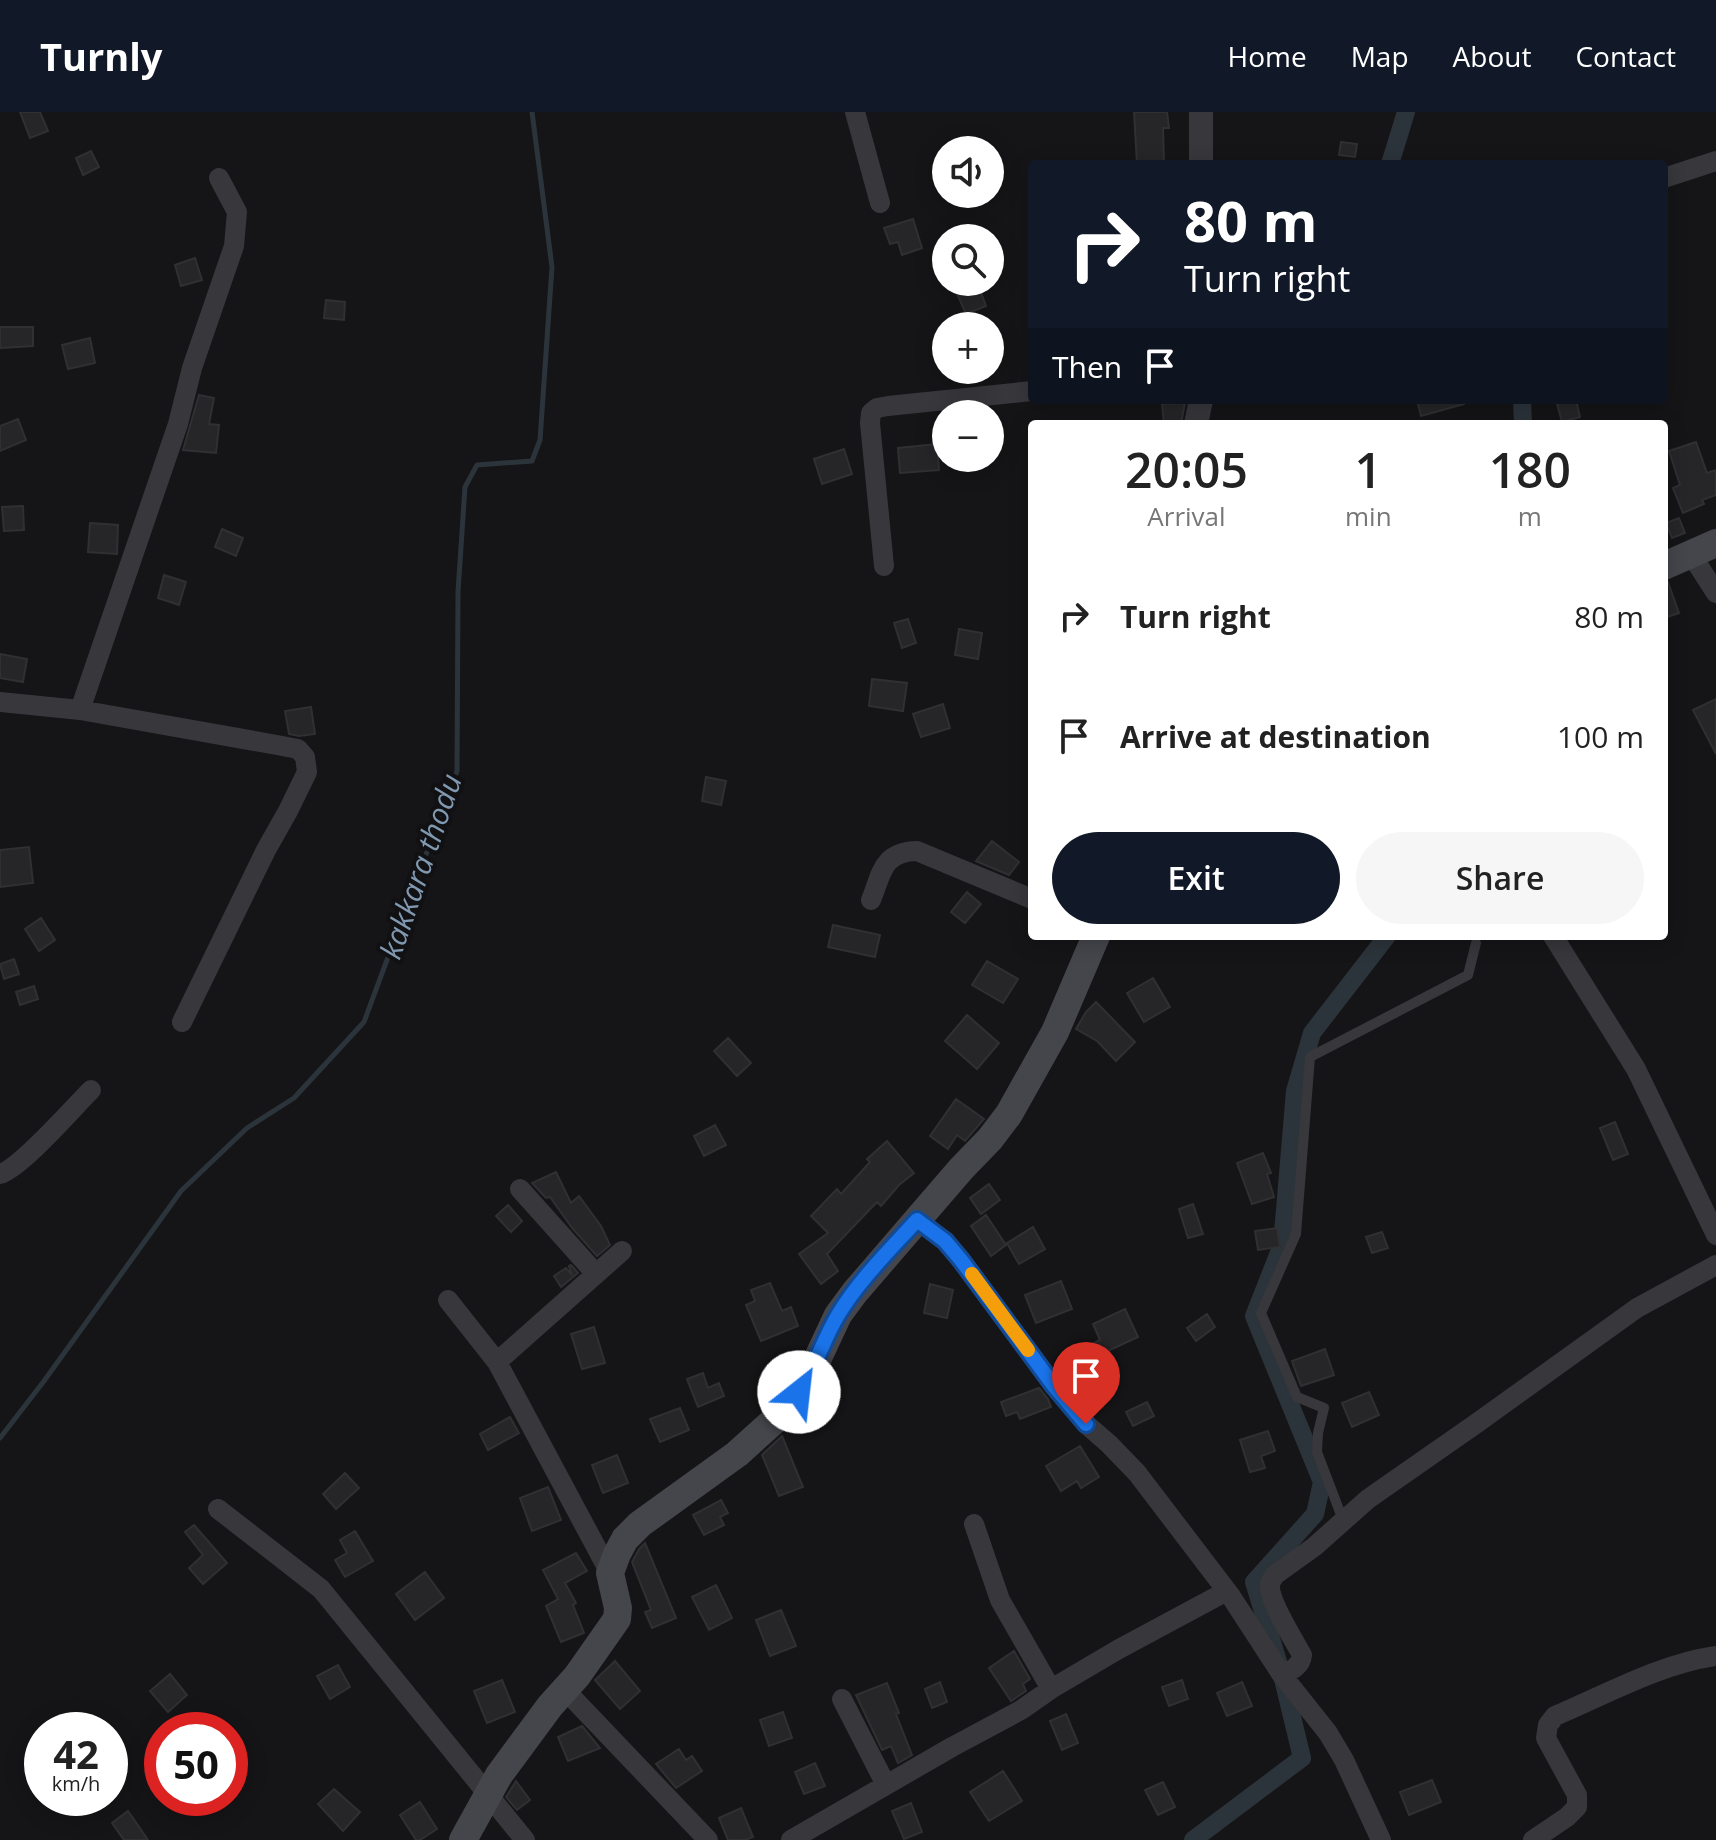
<!DOCTYPE html>
<meta charset="utf-8">
<style>
:root{--surface:#fff;--page:#f6f6f6;--text:#222;--muted:#767676;--accent:#111827}
body{margin:0;font-family:"Open Sans",sans-serif;background:var(--page);color:var(--text);height:100vh;display:flex;flex-direction:column;font-size:30px;white-space:nowrap}
*{box-sizing:border-box;margin:0}
p{font-size:26px;color:var(--muted)}
.icon{flex:none;width:44px;height:44px;fill:none;stroke:currentColor;stroke-width:2;stroke-linecap:round;stroke-linejoin:round}
.map{position:relative;flex:1;overflow:hidden}
.sheet{position:absolute;left:1028px;top:308px;width:640px;height:520px;display:flex;flex-direction:column;background:var(--surface);border-radius:8px;box-shadow:0 4px 20px #0003}
.sheet>*{flex:none}
.top-card{position:absolute;left:1028px;top:48px;width:640px;height:244px;border-radius:8px;box-shadow:0 4px 20px #0003;background:#111827;color:#fff;overflow:hidden}
.tools{position:absolute;left:932px;top:24px;display:grid;gap:16px}
.tools a{display:grid;place-items:center;width:72px;height:72px;border-radius:50%;background:var(--surface);box-shadow:0 4px 20px #0003;font-size:40px}
.speed{position:absolute;left:24px;top:1600px;display:flex;gap:16px;font-size:40px;font-weight:700;text-align:center}
.speed>*{display:grid;place-content:center;width:104px;height:104px;border-radius:50%;background:var(--surface);box-shadow:0 4px 20px #0003;line-height:1}
.speed small{font-size:20px;font-weight:400}
.speed .limit{border:12px solid #d22;background:#fff;color:#111}
.pin{position:absolute;display:grid;place-items:center;width:68px;height:68px;color:#fff;margin:-82px -34px;border-radius:50% 50% 50% 0;rotate:-45deg;box-shadow:0 0 8px #0007}
.pin .icon{rotate:45deg}
.me{position:absolute;width:88px;margin:-44px;rotate:29deg;stroke-linejoin:round;filter:drop-shadow(0 0 6px #0008)}
.turn{display:flex;align-items:center;gap:28px;height:168px;padding:0 24px;font-size:36px}
.turn .icon{width:104px;height:104px;stroke-width:2.5}
.turn b{display:block;font-size:56px;line-height:68px}
.then{display:flex;align-items:center;height:76px;padding:0 24px;background:#0003;gap:16px;font-size:30px}
.eta{display:flex;justify-content:space-evenly;align-items:center;height:136px;text-align:center}
.eta b{font-size:48px;font-weight:600;line-height:56px}
.primary-button{display:flex;gap:16px;margin-top:auto;padding:16px 24px}
.primary-button a{flex:1;height:92px;border-radius:48px;background:var(--accent);color:#fff;font-size:32px;font-weight:600;line-height:92px;text-align:center}
.primary-button a+a{background:var(--page);color:var(--text)}
ul{padding:0;list-style:none}
li{display:flex;align-items:center;gap:24px;height:120px;padding:0 24px}
li div{flex:1}
li b{display:block;font-size:30px}
li em{font-style:normal}
header{display:flex;align-items:center;gap:48px;box-sizing:border-box;height:112px;padding:0 40px;background:var(--accent);color:#fff}
header strong{font-size:38px}
nav{display:flex;gap:44px;margin-inline-start:auto;font-size:28px}
.map>svg:first-child{display:block}
</style>
<header>
<strong>Turnly</strong>
<nav><a>Home</a><a>Map</a><a>About</a><a>Contact</a></nav>
</header>
<div class="map">
<svg width="1716" height="1728" viewBox="0 0 1716 1728">
<rect width="100%" height="100%" fill="#151517"/>
<g fill="none" stroke-linecap="round" stroke-linejoin="round">
<path stroke="#2c343b" stroke-width="5" d="M0,1326L44,1269L181,1079L247,1016L294,986L364,910L457,659L458,480L465,375L477,353L532,349L540,328L552,155L532,0"/>
<path stroke="#2c343b" stroke-width="18" d="M1390,52L1406,0
M1522,288L1523,312
M1193,1728L1302,1646L1282,1563L1254,1470L1315,1402L1322,1370L1254,1204L1282,1133L1295,979L1312,921L1387,824"/>
</g>
<path fill="#262528" stroke="#303033" stroke-width="2" d="M20,0H40L48,19L30,26Z
M1134,0H1167L1169,16H1163L1164,52H1137Z
M1341,30L1357,32L1355,45L1339,43Z
M91,39L99,55L83,63L76,46Z
M913,107L922,136L902,143L898,130L890,132L884,116Z
M195,146L202,168L181,174L175,153Z
M966,170H977L986,194L966,202L954,175Z
M326,188L345,190L344,208L324,206Z
M0,215H33V234L0,236Z
M90,226L95,251L68,257L62,233Z
M199,283L214,286L209,312L219,313L216,341L183,338Z
M1417,288H1463L1464,292L1421,304Z
M1556,288H1576L1580,305L1562,310Z
M1185,291L1181,312H1164L1162,292Z
M18,307L26,328L0,339V314Z
M1696,330L1707,361L1716,358V383L1702,388L1704,392L1683,401L1673,376L1680,373L1669,339Z
M937,332L939,358L900,361L898,336Z
M844,337L852,362L822,372L814,347Z
M23,394L24,418L4,419L2,395Z
M1679,406L1685,421L1672,426L1666,411Z
M90,411L118,413L117,442L88,440Z
M222,417L243,426L236,444L215,435Z
M164,463L186,470L179,493L158,486Z
M1668,470L1679,501L1664,506V471Z
M908,507L916,531L902,536L894,511Z
M959,517L982,521L978,547L955,543Z
M0,542L27,547L23,570L0,566Z
M872,567L907,571L903,599L869,594Z
M1716,587V642L1693,598Z
M943,592L950,616L921,625L913,602Z
M311,595L315,622L299,624L289,622L285,599Z
M706,665L726,669L721,693L702,689Z
M992,729L1019,750L1009,763L976,749Z
M29,735L33,771L0,775V738Z
M967,780L981,792L965,811L951,800Z
M41,806L55,828L39,839L25,817Z
M833,813L880,823L875,845L828,835Z
M14,847L19,862L4,867L0,852Z
M987,849L1018,867L1003,891L972,873Z
M1153,866L1170,895L1144,910L1127,881Z
M34,874L38,887L20,893L16,880Z
M1096,890L1135,930L1116,949L1097,929L1076,917L1086,900Z
M967,903L999,931L977,957L945,929Z
M728,926L751,951L737,964L714,939Z
M956,987L984,1007L965,1029L957,1023L948,1037L930,1024Z
M1615,1010L1628,1042L1613,1048L1600,1016Z
M715,1013L726,1033L704,1044L694,1024Z
M887,1029L914,1061L899,1073L881,1094L877,1090L827,1142L838,1159L821,1172L799,1142L828,1121L811,1104L837,1077L841,1082L870,1050L867,1047Z
M1263,1041L1271,1061L1267,1062L1274,1085L1252,1092L1237,1051Z
M556,1060L571,1091L579,1084L601,1114L610,1133L597,1144L572,1116L550,1085L546,1086L532,1071Z
M989,1072L1000,1088L981,1102L970,1086Z
M1193,1092L1203,1122L1188,1126L1179,1097Z
M508,1093L522,1109L511,1120L496,1104Z
M986,1103L1006,1133L991,1144L971,1114Z
M1033,1115L1045,1137L1019,1152L1007,1131Z
M1277,1116L1280,1135L1258,1138L1255,1119Z
M1382,1120L1388,1136L1372,1141L1366,1125Z
M571,1153L578,1161L561,1175L554,1164L566,1156L572,1163L569,1154Z
M1061,1169L1072,1197L1036,1211L1025,1183Z
M770,1171L782,1199L791,1195L798,1214L761,1229L746,1193L755,1189L751,1178Z
M930,1172L953,1178L947,1206L924,1201Z
M1125,1197L1138,1225L1099,1243L1103,1251L1072,1267L1062,1248L1100,1228L1093,1212Z
M1207,1202L1215,1215L1196,1229L1187,1216Z
M594,1215L605,1251L582,1257L571,1222Z
M1325,1237L1334,1263L1301,1274L1292,1249Z
M703,1261L708,1276L719,1271L724,1284L698,1295L687,1267Z
M1039,1276L1048,1287L1051,1295L1020,1307L1017,1300L1006,1304L1001,1290Z
M1369,1280L1379,1303L1352,1315L1342,1291Z
M1147,1290L1154,1304L1133,1314L1126,1300Z
M680,1296L689,1318L660,1330L650,1307Z
M510,1305L519,1321L488,1338L480,1322Z
M1268,1319L1275,1339L1261,1344L1265,1356L1250,1360L1240,1328Z
M782,1324L803,1375L779,1384L762,1343Z
M1080,1334L1099,1365L1081,1376L1077,1369L1061,1379L1046,1354Z
M617,1343L628,1371L603,1381L592,1353Z
M345,1361L359,1376L336,1397L323,1382Z
M548,1375L561,1408L532,1419L520,1386Z
M721,1388L728,1401L720,1405L724,1413L704,1423L693,1403Z
M194,1413L227,1451L203,1472L189,1456L203,1443L185,1420Z
M355,1419L373,1449L345,1465L335,1448L347,1441L340,1428Z
M645,1431L676,1506L652,1516L645,1500L651,1498L632,1450L639,1437Z
M576,1441L587,1459L565,1471L576,1491L573,1493L584,1521L561,1530L546,1494L558,1487L543,1458Z
M425,1460L444,1486L415,1508L396,1482Z
M716,1473L732,1506L709,1518L692,1485Z
M781,1498L796,1534L770,1544L756,1508Z
M1014,1539L1030,1567L1023,1572L1026,1579L1011,1589L989,1556Z
M615,1549L640,1579L620,1597L595,1568Z
M338,1553L350,1575L330,1587L317,1564Z
M170,1562L187,1583L168,1600L150,1579Z
M502,1568L515,1600L487,1611L474,1579Z
M1182,1568L1188,1587L1169,1594L1162,1575Z
M940,1570L947,1590L932,1596L925,1577Z
M1242,1570L1252,1594L1227,1604L1217,1581Z
M887,1571L899,1601L896,1602L912,1643L898,1651L891,1634L882,1638L856,1583Z
M783,1600L792,1626L769,1634L760,1608Z
M1066,1602L1078,1631L1062,1638L1050,1609Z
M582,1614L600,1636L568,1649L558,1625Z
M679,1637L686,1648L692,1644L702,1659L676,1676L656,1652Z
M815,1651L825,1674L804,1682L795,1660Z
M1003,1659L1022,1689L989,1709L970,1680Z
M1432,1668L1441,1690L1409,1703L1400,1680Z
M516,1669L530,1688L517,1698L506,1685Z
M1163,1670L1175,1695L1158,1703L1145,1678Z
M334,1677L360,1700L343,1719L318,1692Z
M420,1690L437,1717L420,1728H416L400,1703Z
M911,1691L922,1720L904,1727L892,1699Z
M741,1696L753,1725L745,1728H728L719,1706Z
M128,1699L148,1728H124L112,1711Z"/>
<g fill="none" stroke-linecap="round" stroke-linejoin="round">
<path stroke="#37373c" stroke-width="10" d="M1343,1408L1317,1340L1318,1321L1324,1296L1297,1285L1261,1201L1296,1122L1310,945L1468,863L1476,831"/>
<path stroke="#37373c" stroke-width="20" d="M855,0L880,91
M1664,66L1716,49
M1689,443L1698,453L1716,481
M884,454L870,311L871,301L877,296L888,294L1032,279
M0,590L80,598L277,633L298,637L305,645L307,660L288,699L266,738L182,910
M80,598L178,312L192,256L234,134L237,100L219,66
M871,788C882,761 882,740 917,739L1032,787
M1553,824L1636,957L1716,1123
M0,1062C21,1056 72,997 91,978
M520,1077L596,1162
M917,1108L945,1129L961,1148L1054,1274L1086,1312L1109,1332L1137,1361L1230,1483L1282,1563L1328,1621L1344,1648L1381,1728
M448,1188L497,1250L610,1461
M497,1250L622,1139
M218,1397L321,1477L525,1728
M974,1412L1000,1488L1051,1577
M1282,1563C1291,1559 1301,1554 1302,1543C1294,1528 1270,1491 1270,1475C1270,1469 1271,1469 1275,1463L1314,1435L1368,1387L1477,1311L1637,1196L1716,1153
M565,1578L708,1728
M842,1587L886,1673
M791,1728L952,1635L1021,1598L1051,1577L1119,1537L1227,1479
M1533,1728L1567,1705L1577,1695V1683L1546,1626L1548,1613L1555,1604C1607,1582 1660,1552 1716,1544"/>
<path stroke="#37373c" stroke-width="24" d="M1201,0V52
M1196,312L1201,288"/>
<path stroke="#45464c" stroke-width="28" d="M1664,454L1716,431
M463,1728L499,1663L550,1594L577,1564L617,1507L618,1496L610,1461L617,1442L625,1427L640,1412L737,1342L788,1296L809,1265L838,1203L855,1180L961,1057L990,1027L1009,1002L1055,920L1096,824"/>
</g>
<g fill="none" stroke-linecap="round" stroke-linejoin="round">
<g stroke="#114b97" stroke-width="20">
<path id="route" d="M799,1280C815,1256 823,1228 838,1203C859,1168 890,1138 917,1108L945,1129L961,1148L1054,1274L1086,1312"/>
</g>
<use href="#route" stroke="#1a73e8" stroke-width="14"/>
<path stroke="#f59e0b" stroke-width="14" d="M972,1162L1028,1238"/>
</g>
<g text-anchor="middle" dominant-baseline="central" stroke-width="8" stroke-linejoin="round" paint-order="stroke">
<g font-size="30" font-style="italic" fill="#8099b1" stroke="#111012">
<text transform="translate(420 754) rotate(-71)">kakkara thodu</text>
</g>
</g>
</svg>
<div class="tools">
<a><svg class="icon" aria-label="sound" viewBox="0 0 24 24"><path d="M4 9h4l5-4v14l-5-4H4zM17 9q2 3 0 6"/></svg></a>
<a><svg class="icon" aria-label="search" viewBox="0 0 24 24"><circle cx="10" cy="10" r="6"/><path d="M15 15l6 6"/></svg></a>
<a>+</a>
<a>−</a>
</div>
<div class="speed"><div>42<small>km/h</small></div><div class="limit">50</div></div>
<div class="pin" style="left:1086px;top:1312px;background:#d93025"><svg class="icon" aria-label="arrive" viewBox="0 0 24 24"><path d="M6 21V4h12l-3 4 3 4H6"/></svg></div>
<svg class="me" style="left:799px;top:1280px" viewBox="-20 -20 40 40"><circle r="19" fill="#fff"/><path d="M0-13L10 11 0 6-10 11z" fill="#1a73e8"/></svg>
<div class="top-card">
<div class="turn"><svg class="icon" aria-label="right" viewBox="0 0 24 24"><path d="M7 20v-9h11M14 6l5 5-5 5"/></svg><div><b>80 m</b>Turn right</div></div>
<div class="then">Then<svg class="icon" aria-label="arrive" viewBox="0 0 24 24"><path d="M6 21V4h12l-3 4 3 4H6"/></svg></div>
</div>
<section class="sheet">
<div class="eta">
<div><b>20:05</b><p>Arrival</p></div>
<div><b>1</b><p>min</p></div>
<div><b>180</b><p>m</p></div>
</div>
<ul>
<li><svg class="icon" aria-label="right" viewBox="0 0 24 24"><path d="M7 20v-9h11M14 6l5 5-5 5"/></svg><div><b>Turn right</b></div><em>80 m</em></li>
<li><svg class="icon" aria-label="arrive" viewBox="0 0 24 24"><path d="M6 21V4h12l-3 4 3 4H6"/></svg><div><b>Arrive at destination</b></div><em>100 m</em></li>
</ul>
<div class="primary-button"><a>Exit</a><a>Share</a></div>
</section>
</div>
